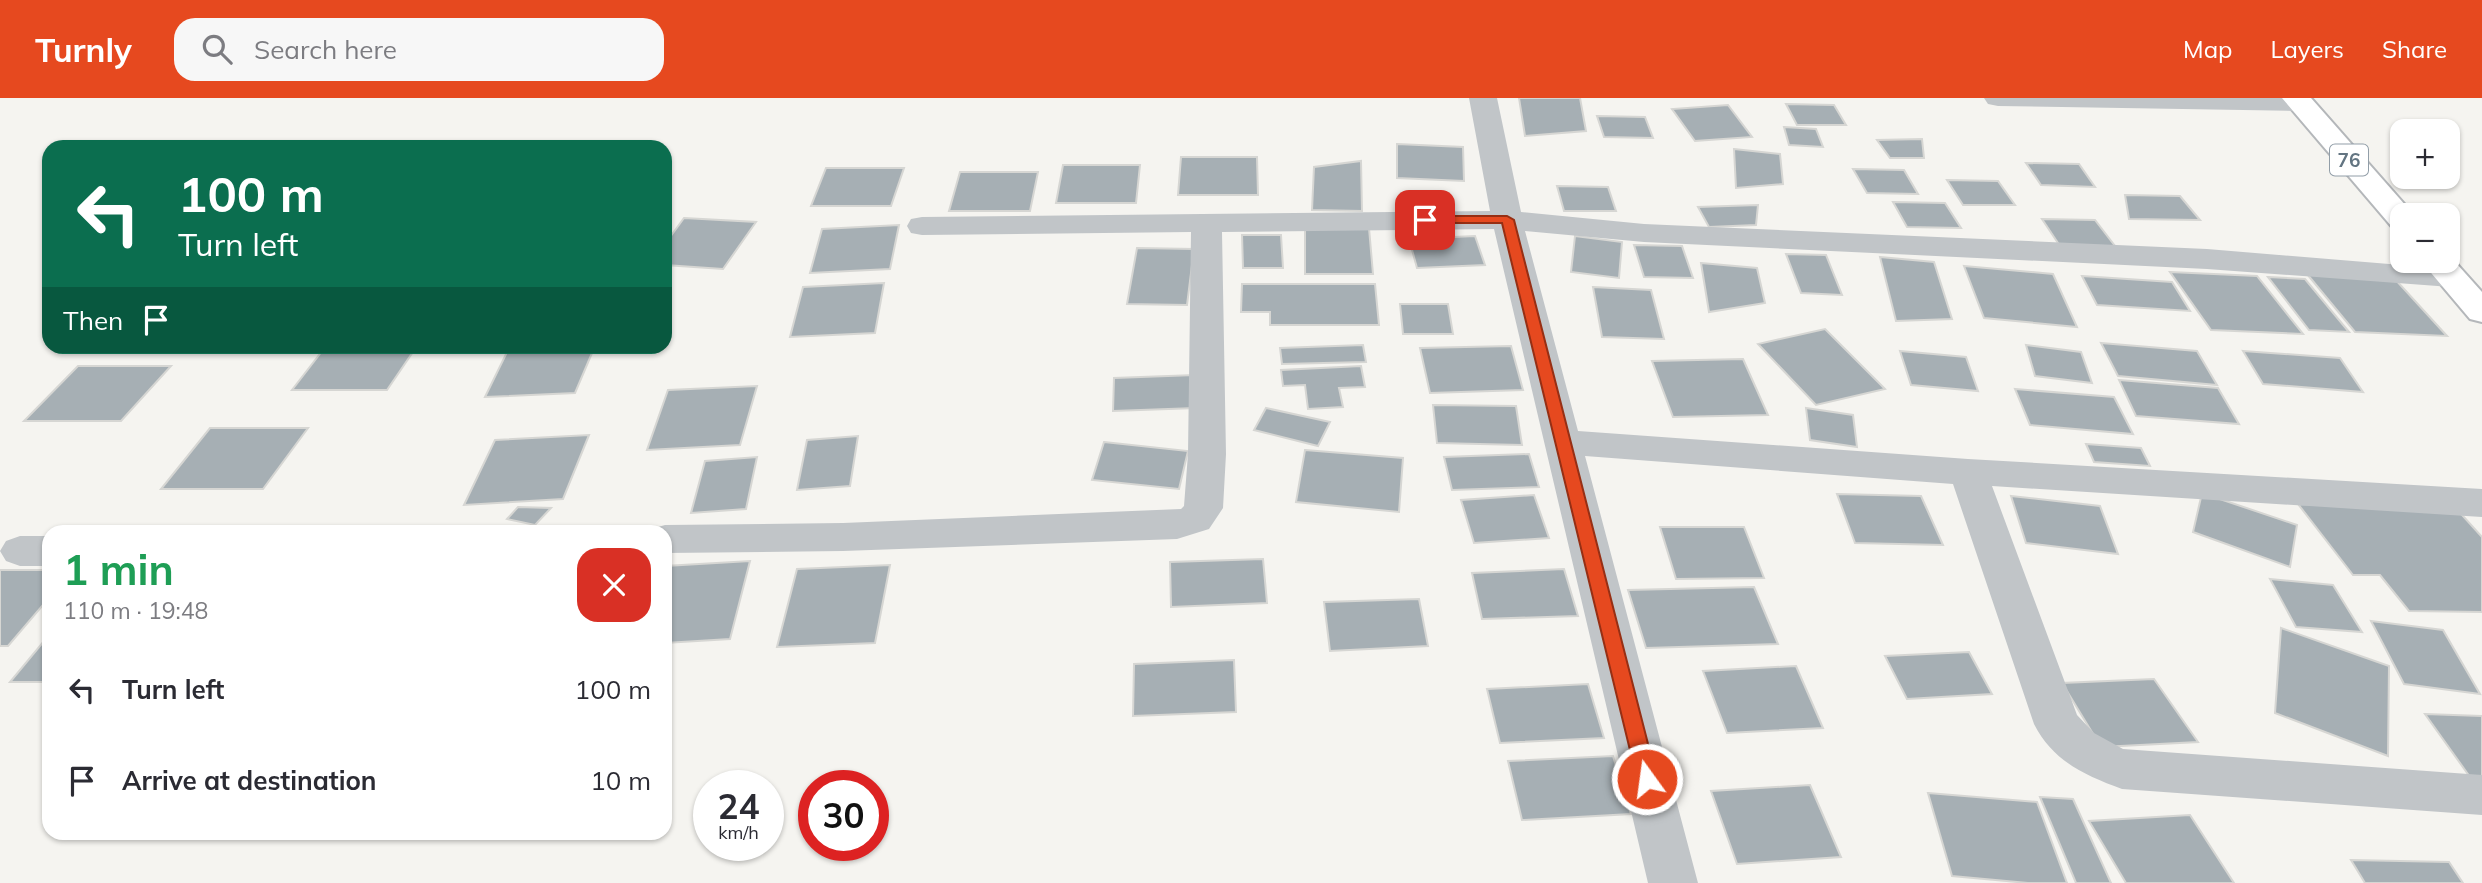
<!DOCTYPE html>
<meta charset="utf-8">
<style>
:root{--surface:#fff;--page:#f7f7f7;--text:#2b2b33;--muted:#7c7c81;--accent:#e6491f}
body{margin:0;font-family:Mulish,sans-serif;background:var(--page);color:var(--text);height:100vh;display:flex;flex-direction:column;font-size:26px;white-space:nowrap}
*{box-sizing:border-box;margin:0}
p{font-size:23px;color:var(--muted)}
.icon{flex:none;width:38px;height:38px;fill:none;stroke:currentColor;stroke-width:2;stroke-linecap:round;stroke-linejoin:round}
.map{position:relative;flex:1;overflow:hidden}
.drawer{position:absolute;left:42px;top:427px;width:630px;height:315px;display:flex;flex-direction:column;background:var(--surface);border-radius:21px;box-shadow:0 2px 5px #0004}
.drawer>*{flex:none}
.guide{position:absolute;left:42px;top:42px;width:630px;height:214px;border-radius:21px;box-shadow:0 2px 5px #0004;background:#0b6e4f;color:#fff;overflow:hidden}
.buttons{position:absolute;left:2390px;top:21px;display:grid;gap:14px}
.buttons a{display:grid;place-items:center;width:70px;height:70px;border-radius:14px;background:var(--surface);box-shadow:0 2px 5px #0004;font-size:35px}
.speed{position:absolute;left:693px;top:672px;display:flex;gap:14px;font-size:35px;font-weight:700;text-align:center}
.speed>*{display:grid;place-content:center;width:91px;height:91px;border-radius:50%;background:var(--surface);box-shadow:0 2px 5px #0004;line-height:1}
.speed small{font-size:18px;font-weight:400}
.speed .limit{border:10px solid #d22;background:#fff;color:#111}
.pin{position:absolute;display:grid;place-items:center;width:60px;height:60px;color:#fff;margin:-30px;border-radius:14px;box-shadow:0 4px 10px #0006}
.me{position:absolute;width:77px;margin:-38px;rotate:346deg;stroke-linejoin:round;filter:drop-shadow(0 0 5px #0008)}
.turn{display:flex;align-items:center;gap:24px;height:147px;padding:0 21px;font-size:32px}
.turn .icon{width:91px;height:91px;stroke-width:2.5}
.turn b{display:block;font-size:49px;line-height:60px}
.then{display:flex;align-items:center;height:66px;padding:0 21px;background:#0003;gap:14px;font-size:26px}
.round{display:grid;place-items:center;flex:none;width:74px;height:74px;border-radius:21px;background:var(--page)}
.headline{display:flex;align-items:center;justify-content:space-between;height:119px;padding:0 21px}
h1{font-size:42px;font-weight:700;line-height:52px;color:#1e9e55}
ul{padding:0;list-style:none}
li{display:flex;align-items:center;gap:21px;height:91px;padding:0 21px}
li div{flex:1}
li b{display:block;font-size:26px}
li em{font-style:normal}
header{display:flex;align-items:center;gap:42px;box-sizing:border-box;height:98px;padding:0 35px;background:var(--accent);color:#fff}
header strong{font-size:33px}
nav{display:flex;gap:38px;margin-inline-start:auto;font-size:24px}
.search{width:490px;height:63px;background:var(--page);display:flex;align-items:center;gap:18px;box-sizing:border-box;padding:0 24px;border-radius:21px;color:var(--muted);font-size:26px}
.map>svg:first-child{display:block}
</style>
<header>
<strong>Turnly</strong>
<div class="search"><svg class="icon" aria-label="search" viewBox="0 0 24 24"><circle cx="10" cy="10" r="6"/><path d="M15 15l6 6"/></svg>Search here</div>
<nav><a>Map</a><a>Layers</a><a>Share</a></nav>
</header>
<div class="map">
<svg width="2482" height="785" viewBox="0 0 2482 785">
<rect width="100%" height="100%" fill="#f5f4f0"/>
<path fill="#a6afb4" stroke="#d6d6d3" stroke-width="2" d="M1519,0H1580L1586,33L1525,38Z
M1786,6L1834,7L1846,27H1797Z
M1728,7L1752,39L1695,43L1672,11Z
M1597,18L1645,19L1653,40L1604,39Z
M1784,29L1816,31L1823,49L1789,47Z
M1922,41L1924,60H1890L1877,42Z
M1397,46L1463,49L1464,83L1397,80Z
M1734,51L1780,56L1783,86L1736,90Z
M1181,59H1257L1258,97H1178Z
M1361,63L1362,113L1312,112L1314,69Z
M2026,65L2079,66L2095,89L2041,87Z
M1063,67H1140L1136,105H1056Z
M826,70H904L891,108H811Z
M1853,71L1904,72L1918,96L1867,95Z
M960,74H1038L1030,113H949Z
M1947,82L1998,83L2015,107H1963Z
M1557,88L1608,89L1616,113H1564Z
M2125,97L2180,98L2200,122L2129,121Z
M1893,104L1945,105L1961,130L1907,129Z
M1758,107L1756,127L1709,129L1698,109Z
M684,120L756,124L723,171L665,167V146Z
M2042,121L2095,122L2115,148H2060Z
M899,127L890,171L810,175L822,131Z
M1305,129L1369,130L1373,176H1305Z
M1242,137H1281L1283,170H1243Z
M1475,138L1485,167L1417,170L1409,141Z
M1575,138L1622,144L1619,180L1571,174Z
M1634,147L1682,148L1693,180L1644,179Z
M1137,150L1194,151L1187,207L1127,206Z
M1786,156L1826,157L1842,197L1801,195Z
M1880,159L1934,164L1952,221L1896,223Z
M1701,165L1757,170L1765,205L1709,214Z
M1964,168L2053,176L2077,229L1984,220Z
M2170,174L2257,178L2303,236L2211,232Z
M2307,176L2394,180L2447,238L2355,234Z
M2082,178L2172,184L2190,213L2097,207Z
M2268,179L2305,181L2349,234L2309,232Z
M884,185L875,235L790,239L803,189Z
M1242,186H1375L1379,227H1270V214H1241Z
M1593,189L1651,192L1664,241L1602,239Z
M1400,206H1448L1453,236H1403Z
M1825,231L1885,291L1816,307L1758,246Z
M2101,245L2197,253L2217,287L2118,278Z
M1363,247L1366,264L1282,266L1280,250Z
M2026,247L2081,254L2092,285L2035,278Z
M326,248H417L387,292H292Z
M510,248H595L575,295L485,299Z
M1511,248L1523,292L1430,295L1420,250Z
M1900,253L1966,259L1978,293L1911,287Z
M2243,253L2340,260L2363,294L2263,286Z
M1743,261L1768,317L1673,319L1652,263Z
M78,268H171L121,323H24Z
M1361,268L1365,289L1339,290L1343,309L1308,311L1305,287L1283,288L1281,272Z
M1195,277L1196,310L1113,313L1114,280Z
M2119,282L2218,290L2239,326L2136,318Z
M757,288L740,347L647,352L668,292Z
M2015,291L2114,299L2133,336L2030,327Z
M1433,307L1516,308L1522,347L1437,345Z
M1266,310L1330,324L1318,348L1254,332Z
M1806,310L1853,317L1857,349L1810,342Z
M210,330H308L263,391H161Z
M589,337L563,401L464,407L495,342Z
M858,338L850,388L797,392L807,342Z
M1104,344L1188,353L1179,391L1092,382Z
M2086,346L2141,350L2150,368L2094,364Z
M1305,352L1403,360L1399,414L1296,404Z
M1529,356L1539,389L1452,392L1444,359Z
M757,359L746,411L691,415L705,363Z
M2202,395L2297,427L2290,469L2193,434Z
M1837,396L1921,398L1943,447L1855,445Z
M1534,397L1549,440L1474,445L1461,402Z
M2011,398L2100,408L2118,456L2026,445Z
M2298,406L2453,407L2482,439V514L2409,513L2380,477H2353Z
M518,409L551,410L535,427L507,421Z
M1660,429H1744L1764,480L1676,481Z
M1263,461L1267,505L1171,509L1170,464Z
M750,463L730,541L665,545V468Z
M890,467L875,545L777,549L797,471Z
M1564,471L1578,518L1482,521L1472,475Z
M0,472H49V500L8,548H0Z
M2270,481L2333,487L2362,534L2296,529Z
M1754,489L1778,546L1646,550L1628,492Z
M1419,501L1428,548L1330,553L1324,504Z
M2371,523L2443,532L2480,596L2404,586Z
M2281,530L2389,568L2388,658L2275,615Z
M49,537V584H10Z
M1969,554L1992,596L1907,601L1885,558Z
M1234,562L1236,614L1133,618L1134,566Z
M1796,568L1823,630L1727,635L1703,573Z
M2154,581L2198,644L2101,649L2062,585Z
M1588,586L1604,640L1500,645L1487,591Z
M2425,616L2482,618V679H2470Z
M1613,658L1631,716L1522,722L1508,663Z
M1810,687L1841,759L1737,766L1711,693Z
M1928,695L2037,704L2067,785H2028L1952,778Z
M2040,699L2073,701L2111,785H2076Z
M2190,717L2234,785H2126L2089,723Z
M2351,762L2449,764L2463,785H2365Z"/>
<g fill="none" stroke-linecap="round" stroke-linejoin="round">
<g stroke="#b4b7ba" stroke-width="4">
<path id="highway" d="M2282,0H2311L2414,117H2403V132L2392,129Z
M2448,156L2482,194V224L2470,221L2421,163H2448Z"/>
</g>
<path fill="#c1c5c8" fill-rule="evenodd" d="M1469,0H1497L1521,114L1644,126L2207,151L2462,172L2467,179L2462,186L2451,189L2207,171L1644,144L1525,133L1578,333L1968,361L2482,391V419L1992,388L2077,617L2094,635L2123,651L2482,677V717L2122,691C2084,677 2053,663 2034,626L1953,386L1585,358L1698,785H1648L1494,131L1222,134L1226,356L1223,410L1209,431L1177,441L843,453L665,455V434H649L651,431L665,427L843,425L1181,411L1184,408L1188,356L1191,134L922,137L911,135L907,128L911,121L922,119L1490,113Z
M1984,0H2310L2314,5L2310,11L2300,13L1998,8L1988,6Z
M20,438H49V468H20L6,463L0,453L6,443Z"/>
<use href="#highway" fill="#fff" fill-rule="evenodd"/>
</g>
<path fill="#e6491f" stroke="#962f14" stroke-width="2" d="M1425,118H1507L1514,122L1657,681L1654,687L1647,689L1640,687L1637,681L1502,125H1421V119Z"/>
<g text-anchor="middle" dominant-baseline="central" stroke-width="7" stroke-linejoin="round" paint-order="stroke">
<rect fill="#fff" stroke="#929ea8" stroke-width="2" x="2330" y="46.5" width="38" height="31" rx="5"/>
<g font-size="19" font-weight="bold" fill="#637582">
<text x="2349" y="62">76</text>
</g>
</g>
</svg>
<div class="buttons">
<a>+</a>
<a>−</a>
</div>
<div class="speed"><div>24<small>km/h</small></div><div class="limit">30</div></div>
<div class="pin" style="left:1425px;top:122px;background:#d93025"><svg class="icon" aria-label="arrive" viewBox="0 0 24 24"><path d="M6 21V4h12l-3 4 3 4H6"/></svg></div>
<svg class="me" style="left:1647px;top:681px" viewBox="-20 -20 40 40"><circle r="17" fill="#e6491f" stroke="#fff" stroke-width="3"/><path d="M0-11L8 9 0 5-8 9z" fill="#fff"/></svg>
<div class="guide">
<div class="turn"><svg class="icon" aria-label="left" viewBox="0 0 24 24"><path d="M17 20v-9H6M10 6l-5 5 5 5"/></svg><div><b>100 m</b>Turn left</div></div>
<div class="then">Then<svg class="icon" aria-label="arrive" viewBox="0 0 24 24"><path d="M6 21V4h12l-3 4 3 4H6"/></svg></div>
</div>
<section class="drawer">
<div class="headline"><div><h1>1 min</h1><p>110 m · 19:48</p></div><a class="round" style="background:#d93025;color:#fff"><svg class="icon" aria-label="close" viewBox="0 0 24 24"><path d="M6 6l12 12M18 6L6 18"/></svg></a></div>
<ul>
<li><svg class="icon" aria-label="left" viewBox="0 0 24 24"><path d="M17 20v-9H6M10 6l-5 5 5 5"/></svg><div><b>Turn left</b></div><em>100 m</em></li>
<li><svg class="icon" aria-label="arrive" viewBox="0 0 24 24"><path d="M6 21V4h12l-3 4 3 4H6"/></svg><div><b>Arrive at destination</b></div><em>10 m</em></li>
</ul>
</section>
</div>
